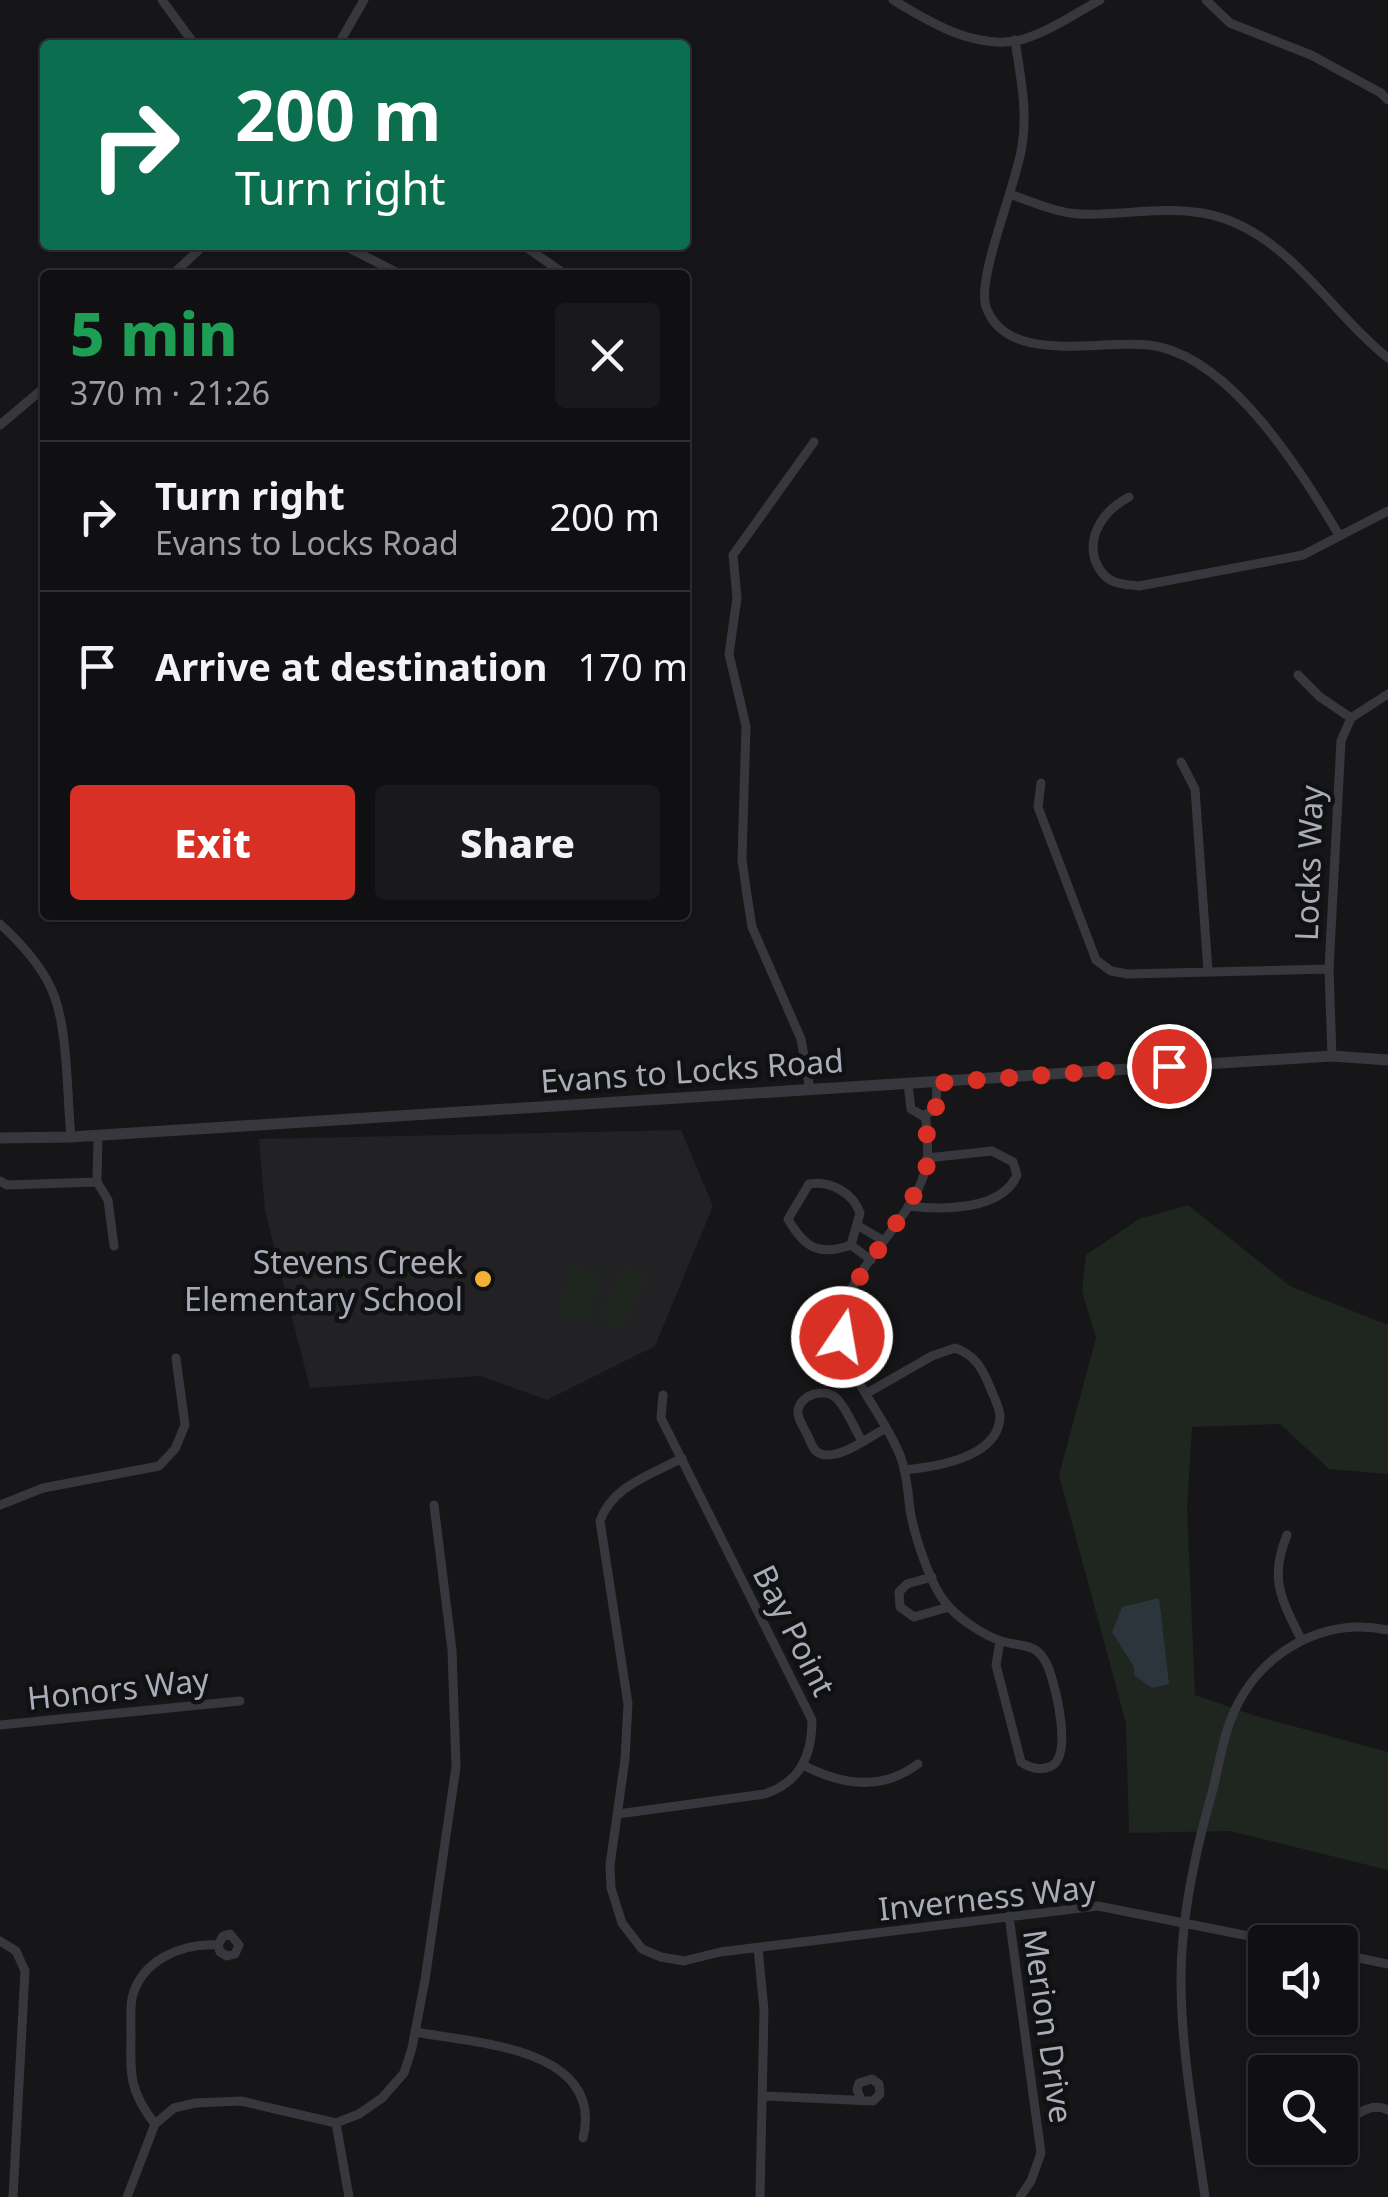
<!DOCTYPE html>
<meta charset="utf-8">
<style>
:root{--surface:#101012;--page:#19191b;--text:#f1f3f6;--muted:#9c9d9f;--line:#303032;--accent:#d93025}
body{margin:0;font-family:"Noto Sans",sans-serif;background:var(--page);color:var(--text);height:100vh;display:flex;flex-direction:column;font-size:38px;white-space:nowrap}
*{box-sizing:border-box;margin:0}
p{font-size:32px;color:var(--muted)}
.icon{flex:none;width:55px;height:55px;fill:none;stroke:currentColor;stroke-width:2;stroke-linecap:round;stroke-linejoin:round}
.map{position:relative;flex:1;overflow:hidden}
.panel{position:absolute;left:40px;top:270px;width:650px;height:650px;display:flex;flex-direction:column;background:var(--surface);border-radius:10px;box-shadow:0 2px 8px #0004,0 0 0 2px var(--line)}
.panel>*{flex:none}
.guide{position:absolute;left:40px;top:40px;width:650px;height:210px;border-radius:10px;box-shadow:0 2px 8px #0004,0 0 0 2px var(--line);background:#0b6e4f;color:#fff;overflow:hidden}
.fabs{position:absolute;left:1248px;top:1925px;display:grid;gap:20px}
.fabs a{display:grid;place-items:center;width:110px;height:110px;border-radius:10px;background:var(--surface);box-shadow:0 2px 8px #0004,0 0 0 2px var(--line);font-size:50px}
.pin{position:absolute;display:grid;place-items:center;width:85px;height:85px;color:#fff;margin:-42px;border:5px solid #fff;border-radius:50%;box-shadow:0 2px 10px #0007}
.me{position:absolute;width:110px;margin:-55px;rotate:12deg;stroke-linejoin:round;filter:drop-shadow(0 0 8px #0008)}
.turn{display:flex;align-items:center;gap:35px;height:210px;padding:0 30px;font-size:45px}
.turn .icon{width:130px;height:130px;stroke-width:2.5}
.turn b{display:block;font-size:70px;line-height:85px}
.round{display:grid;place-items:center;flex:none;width:105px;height:105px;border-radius:10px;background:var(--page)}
.headline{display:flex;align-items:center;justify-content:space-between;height:170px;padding:0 30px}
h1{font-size:60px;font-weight:800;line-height:75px;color:#1e9e55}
.action{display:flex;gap:20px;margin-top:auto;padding:20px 30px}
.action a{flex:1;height:115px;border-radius:10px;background:var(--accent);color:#fff;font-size:40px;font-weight:800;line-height:115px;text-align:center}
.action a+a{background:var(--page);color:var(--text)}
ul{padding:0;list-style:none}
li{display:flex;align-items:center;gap:30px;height:150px;padding:0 30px;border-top:2px solid var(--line)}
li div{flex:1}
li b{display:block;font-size:38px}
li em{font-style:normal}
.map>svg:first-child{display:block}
</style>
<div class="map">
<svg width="1388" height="2197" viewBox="0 0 1388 2197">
<rect width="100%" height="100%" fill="#161618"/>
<path fill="#222225" d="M681,1130L713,1206L655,1346L547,1400L480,1376L310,1388L265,1211L259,1139Z"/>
<path fill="#1e261f" d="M1188,1205L1290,1286L1388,1325V1474L1329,1469L1280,1424L1192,1427L1187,1507L1195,1695L1256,1716L1388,1752V1870L1230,1831L1129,1833L1126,1723L1059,1475L1096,1338L1082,1291L1086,1255L1139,1219Z
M572,1265L602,1274L586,1324L556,1315Z
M624,1265L648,1277L622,1329L598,1317Z"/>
<path fill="#2c353c" d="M1159,1598L1169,1684L1152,1688L1134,1675V1667L1112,1632L1122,1607Z"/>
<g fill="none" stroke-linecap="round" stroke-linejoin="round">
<path stroke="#37383d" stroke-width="9" d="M162,0L195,45
M893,0C931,23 978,52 1024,39C1050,31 1076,13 1100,0
M1206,0L1230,23L1311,55L1381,93L1388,100
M1015,40C1020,75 1028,110 1022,146C1017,183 976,279 986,307C1009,370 1109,335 1160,347C1236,365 1301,472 1339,535
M338,45L364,0
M1012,195C1033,202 1057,213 1079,214C1120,216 1160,206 1202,213C1285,227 1327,310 1388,358
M343,245L402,275
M523,245L566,275
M172,275L204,245
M0,425L45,387
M1129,497C1106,509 1087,533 1095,560C1099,570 1105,579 1115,582C1123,585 1132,585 1139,586L1303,555L1388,511
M1298,675L1320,697L1351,718
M1181,762L1195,789L1208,971
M1041,783L1038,807L1096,960L1111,971L1128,974L1329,969
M0,924C22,944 45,969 55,998C68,1035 67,1097 71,1137
M1332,1056L1329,969L1341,741L1351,718L1388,694
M908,1084L911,1109L923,1116L936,1109L937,1083
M810,1090L801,1039L752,927L747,895L742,860L746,726L729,654L737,598L733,555L814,442
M926,1116C926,1130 929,1147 927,1161C920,1220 833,1276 842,1335C848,1380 886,1417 901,1458C907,1475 908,1493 910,1510C914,1534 930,1584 945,1602C956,1617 983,1635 1001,1641C1024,1648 1038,1641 1049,1669C1056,1690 1074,1759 1049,1767C1039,1771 1030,1768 1021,1762L996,1665L1000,1641
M98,1135L97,1182L108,1200L114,1246
M0,1181L7,1185L97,1182
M908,1206C941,1210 1002,1211 1017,1175L1013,1162L992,1151L927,1158
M857,1225L884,1241
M851,1245L860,1213C853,1193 830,1180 809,1184L788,1219C805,1249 820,1256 851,1245L871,1260
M867,1393L932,1356L955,1348C975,1355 982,1368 990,1387C993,1396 1000,1407 1000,1417C998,1458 935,1467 904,1470
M862,1441C854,1428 848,1411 838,1400C827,1386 797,1394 798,1414C799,1421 805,1430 808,1436C811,1443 813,1451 821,1454C840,1460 869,1437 886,1428
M682,1458C651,1475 612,1486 600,1521L628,1704L625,1759L610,1865L611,1888L622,1923L642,1949L661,1957L684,1961L720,1952L1098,1906L1279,1942
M0,1505L43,1488L159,1466L175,1449L185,1425L176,1358
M1287,1535C1269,1578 1281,1599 1301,1639
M932,1577L907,1584L899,1592L900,1607L914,1617L949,1607
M0,1725L240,1701
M803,1765C841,1785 882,1791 918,1764
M618,1814L765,1794C800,1782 812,1756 812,1720L661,1418L663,1395
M1009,1916L1041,2153L1031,2181L1020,2197
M0,1941L16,1951L25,1971L13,2197
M758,1948L764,2010L760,2197
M1340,1954L1388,1964
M415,2032C476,2043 605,2048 583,2138
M765,2096L873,2101L880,2094L879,2084L872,2079L859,2083L857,2090L861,2099
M336,2123L349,2197
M155,2124C130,2092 130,2076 131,2037C131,2024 130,2010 132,1998C141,1960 182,1943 218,1945L220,1952L227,1956L235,1954L239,1945L230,1934L223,1936L218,1945
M1350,2135L1349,2119C1362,2111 1373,2103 1388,2110
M127,2197L155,2124L174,2108L195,2103L241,2101L336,2123L359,2114L382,2098L404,2073L412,2048L425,1980L456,1767L452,1650L434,1505
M1205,2197C1195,2125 1181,2052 1181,1979C1181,1918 1194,1857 1210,1800C1218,1773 1221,1744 1231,1719C1256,1655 1320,1616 1388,1630"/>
<path stroke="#37383d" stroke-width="11" d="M0,1138L71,1137L1332,1056L1388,1060"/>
</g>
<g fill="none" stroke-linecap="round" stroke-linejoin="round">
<path stroke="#d93025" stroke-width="18" stroke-dasharray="0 32.4" d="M842,1337V1311L849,1293L908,1206L922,1180L928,1162L926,1116L936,1109V1083L1169,1066"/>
</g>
<circle fill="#f2b134" stroke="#111113" stroke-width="4" cx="483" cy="1279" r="10"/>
<g text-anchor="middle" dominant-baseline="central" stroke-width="9" stroke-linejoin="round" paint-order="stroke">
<g font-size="32" fill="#a8adb8" stroke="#111113">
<text transform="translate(1308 863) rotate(-88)">Locks Way</text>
<text transform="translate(692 1070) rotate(-4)">Evans to Locks Road</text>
<text transform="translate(795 1630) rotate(63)">Bay Point</text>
<text transform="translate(118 1688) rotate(-6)">Honors Way</text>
<text transform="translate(987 1897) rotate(-6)">Inverness Way</text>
<text transform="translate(1049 2026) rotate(82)">Merion Drive</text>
</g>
<g font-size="32" fill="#a8adb8" stroke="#111113" text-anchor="end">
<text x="463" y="1261">Stevens Creek<tspan x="463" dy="37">Elementary School</tspan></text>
</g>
</g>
</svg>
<div class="fabs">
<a><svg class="icon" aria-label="sound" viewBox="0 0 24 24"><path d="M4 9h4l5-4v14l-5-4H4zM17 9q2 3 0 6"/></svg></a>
<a><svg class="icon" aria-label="search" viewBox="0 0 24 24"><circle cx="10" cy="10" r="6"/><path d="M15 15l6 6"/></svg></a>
</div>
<div class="pin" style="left:1169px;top:1066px;background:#d93025"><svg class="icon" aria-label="arrive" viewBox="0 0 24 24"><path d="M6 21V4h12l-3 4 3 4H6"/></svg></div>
<svg class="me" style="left:842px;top:1337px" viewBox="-20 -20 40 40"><circle r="17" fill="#d93025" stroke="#fff" stroke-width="3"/><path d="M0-11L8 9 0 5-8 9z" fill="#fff"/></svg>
<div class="guide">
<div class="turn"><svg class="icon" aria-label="right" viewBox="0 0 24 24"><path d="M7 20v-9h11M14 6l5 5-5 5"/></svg><div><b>200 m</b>Turn right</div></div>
</div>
<section class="panel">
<div class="headline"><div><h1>5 min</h1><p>370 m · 21:26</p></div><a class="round"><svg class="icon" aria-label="close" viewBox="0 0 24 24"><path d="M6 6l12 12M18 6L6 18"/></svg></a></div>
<ul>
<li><svg class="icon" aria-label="right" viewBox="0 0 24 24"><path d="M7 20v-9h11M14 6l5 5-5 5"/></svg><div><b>Turn right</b><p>Evans to Locks Road</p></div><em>200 m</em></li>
<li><svg class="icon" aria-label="arrive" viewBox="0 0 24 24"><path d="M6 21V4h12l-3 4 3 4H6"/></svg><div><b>Arrive at destination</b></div><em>170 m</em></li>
</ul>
<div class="action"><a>Exit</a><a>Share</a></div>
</section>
</div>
